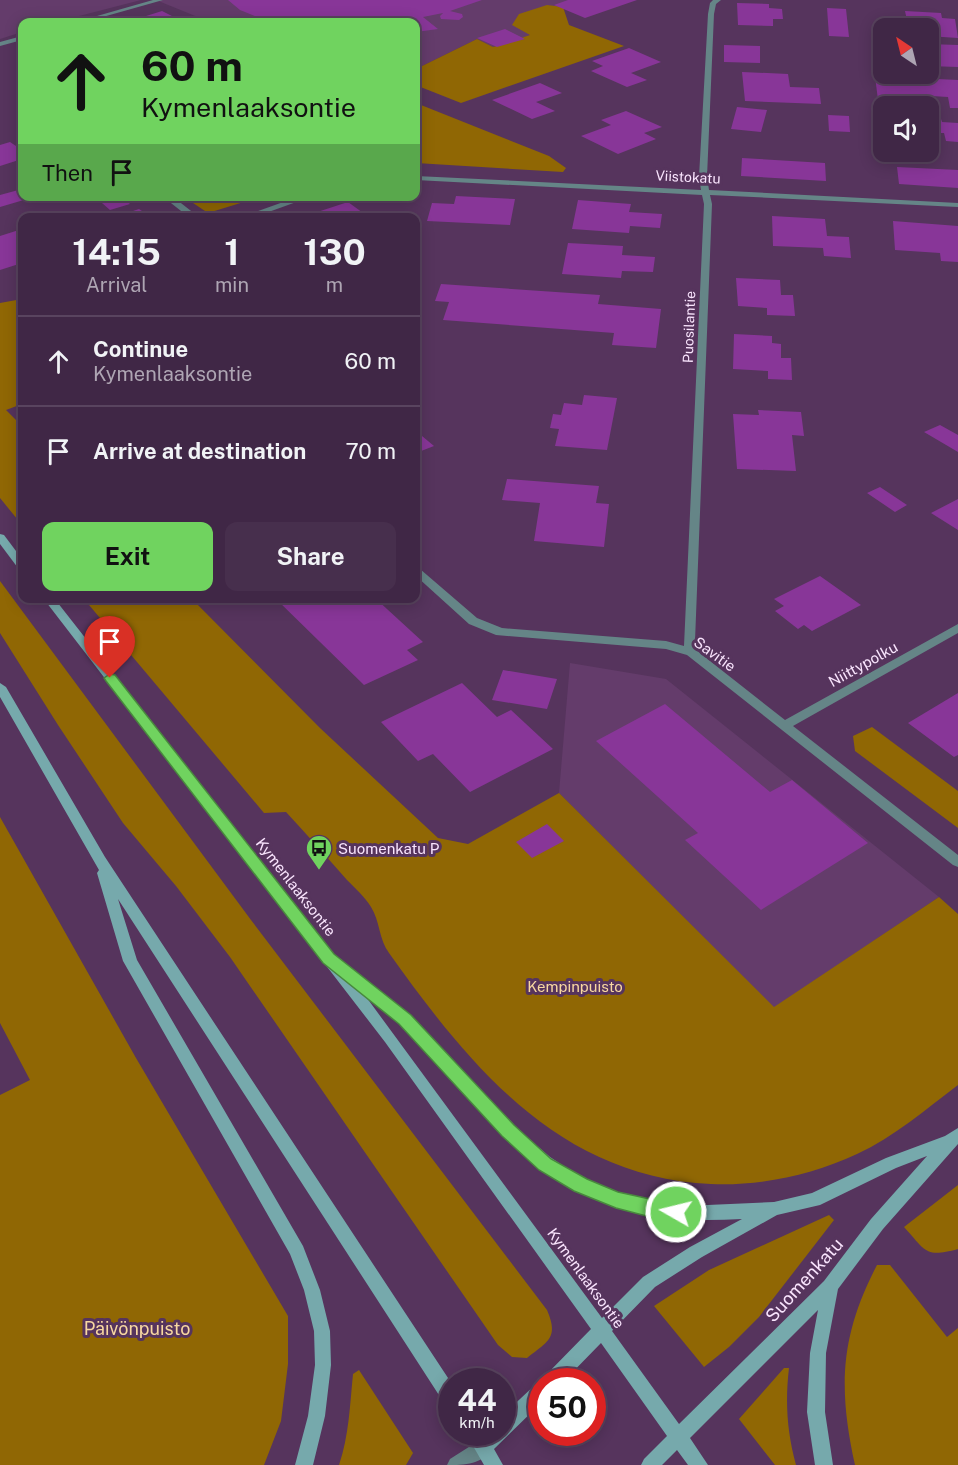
<!DOCTYPE html>
<meta charset="utf-8">
<style>
:root{--surface:#402746;--page:#472f4d;--text:#f1f3f6;--muted:#aea5b3;--line:#59445f;--accent:#70d35f}
body{margin:0;font-family:"Public Sans",sans-serif;background:var(--page);color:var(--text);height:100vh;display:flex;flex-direction:column;font-size:22px;white-space:nowrap}
*{box-sizing:border-box;margin:0}
p{font-size:20px;color:var(--muted)}
.icon{flex:none;width:33px;height:33px;fill:none;stroke:currentColor;stroke-width:2;stroke-linecap:round;stroke-linejoin:round}
.map{position:relative;flex:1;overflow:hidden}
.details{position:absolute;left:18px;top:213px;width:402px;height:390px;display:flex;flex-direction:column;background:var(--surface);border-radius:12px;box-shadow:0 3px 15px #0003,0 0 0 2px var(--line)}
.details>*{flex:none}
.top-card{position:absolute;left:18px;top:18px;width:402px;height:183px;border-radius:12px;box-shadow:0 3px 15px #0003,0 0 0 2px var(--line);background:#70d35f;color:#111;overflow:hidden}
.needle{width:39px;rotate:325deg}
.controls{position:absolute;left:873px;top:18px;display:grid;gap:12px}
.controls a{display:grid;place-items:center;width:66px;height:66px;border-radius:12px;background:var(--surface);box-shadow:0 3px 15px #0003,0 0 0 2px var(--line);font-size:30px}
.speed{position:absolute;left:438px;top:1368px;display:flex;gap:12px;font-size:30px;font-weight:700;text-align:center}
.speed>*{display:grid;place-content:center;width:78px;height:78px;border-radius:50%;background:var(--surface);box-shadow:0 3px 15px #0003,0 0 0 2px var(--line);line-height:1}
.speed small{font-size:15px;font-weight:400}
.speed .limit{border:9px solid #d22;background:#fff;color:#111}
.pin{position:absolute;display:grid;place-items:center;width:51px;height:51px;color:#fff;margin:-62px -26px;border-radius:50% 50% 50% 0;rotate:-45deg;box-shadow:0 0 6px #0007}
.pin .icon{rotate:45deg}
.me{position:absolute;width:66px;margin:-33px;rotate:278deg;stroke-linejoin:round;filter:drop-shadow(0 0 4px #0008)}
.turn{display:flex;align-items:center;gap:21px;height:126px;padding:0 24px;font-size:27px}
.turn .icon{width:78px;height:78px;stroke-width:2.5}
.turn b{display:block;font-size:42px;line-height:51px}
.then{display:flex;align-items:center;height:57px;padding:0 24px;background:#0003;gap:12px;font-size:22px}
.eta{display:flex;justify-content:space-evenly;align-items:center;height:102px;text-align:center}
.eta b{font-size:36px;font-weight:700;line-height:42px}
.cta{display:flex;gap:12px;margin-top:auto;padding:12px 24px}
.cta a{flex:1;height:69px;border-radius:12px;background:var(--accent);color:#111;font-size:24px;font-weight:700;line-height:69px;text-align:center}
.cta a+a{background:var(--page);color:var(--text)}
ul{padding:0;list-style:none}
li{display:flex;align-items:center;gap:18px;height:90px;padding:0 24px;border-top:2px solid var(--line)}
li div{flex:1}
li b{display:block;font-size:22px}
li em{font-style:normal}
.map>svg:first-child{display:block}
</style>
<div class="map">
<svg width="958" height="1465" viewBox="0 0 958 1465">
<rect width="100%" height="100%" fill="#56345d"/>
<path fill="#643c6b" d="M0,0H141L56,22H22V32L0,39Z
M156,0H583L563,7L531,35L493,47L477,39L416,69V22H210Z
M570,663L666,679L939,897L774,1008L559,793Z"/>
<path fill="#906704" d="M547,5L563,7L569,25L624,46L461,103L418,86L416,69L477,39L493,47L530,35L512,25L519,14Z
M421,105L549,156L566,168L563,172L416,163V107Z
M184,197H260L208,213Z
M22,299V404L6,410L22,426V525L0,498V303Z
M0,581L251,920L547,1310C559,1338 548,1341 527,1358L512,1357L498,1345L230,957L176,886L123,823L58,725L0,633Z
M84,599H192L320,728L438,838L468,844L559,793L774,1007L939,897L958,914V1085C926,1109 894,1137 857,1154C812,1175 761,1186 711,1184C560,1177 471,1068 389,953C379,940 380,921 371,907C365,897 355,888 347,880C327,857 307,835 286,812L264,813Z
M872,727L958,791V828L855,751L853,736Z
M0,817L136,1058L288,1316V1364L281,1421L264,1465H0V1095L30,1080L0,1023Z
M958,1185V1249C925,1258 926,1251 904,1227Z
M829,1215L834,1220L759,1317L729,1347L704,1367L654,1306L709,1270Z
M877,1265H890L947,1337L958,1328V1465H855C838,1388 840,1336 877,1265Z
M784,1368H789C785,1402 787,1432 796,1465H775L739,1419Z
M359,1370L413,1453L406,1465H339C349,1436 350,1404 353,1374Z"/>
<path fill="#883698" d="M228,0H482L450,11L462,14L463,17L459,20L441,19L440,16L443,13L423,17L438,29L416,32V22H269L240,10Z
M568,0H637L585,18L554,5Z
M737,3L769,4V8L782,9L783,19H773V26L738,25Z
M827,8L846,9L849,37L829,36Z
M162,11L184,22H127Z
M905,11L941,13L942,18L955,19L958,38L928,36V28L908,25Z
M505,29L525,39L497,47L477,38Z
M928,44L958,45V67L928,66Z
M724,45L760,46V63L724,62Z
M629,48L661,62L631,73L647,80L627,87L591,71L603,66L592,61Z
M742,72L788,74L790,87L819,88L821,104L745,101Z
M875,76L958,80V108H950L948,97L915,95L916,102L878,100Z
M540,83L562,93L536,102L555,111L532,119L492,100Z
M737,107L767,110L761,132L731,129Z
M626,111L662,127L644,133L656,139L618,154L581,136L611,125L601,120Z
M828,115L849,116L850,132L829,131Z
M928,118L941,119L942,122L958,123V142L946,141L944,133H928Z
M10,142L22,150V159L0,166V145Z
M742,158L825,163L826,181L741,176Z
M897,167L958,170V188L899,184Z
M22,189V196L34,197L0,207V195Z
M94,196H121L130,204L110,210Z
M456,196L515,199L510,225L427,221L432,203L454,204Z
M578,200L631,204L629,212L662,214L660,228L630,226L629,233L572,229Z
M348,202L370,218H302V217Z
M139,209L148,215L141,218L118,216Z
M772,216L825,219L827,236L849,237L851,258L824,256L823,248L773,246Z
M893,221L958,226V262L941,261L940,253L895,250Z
M22,229V263L0,270V236Z
M568,243L623,246L622,255L655,257L653,272L622,271L621,278L562,274Z
M736,278L780,280L781,295H793L795,316L767,315V308L738,306Z
M441,284L600,295L598,304L661,309L656,348L612,345L614,333L443,320L449,302L435,301Z
M734,334L772,336V343L781,344V358H791L792,380L768,379V371L733,369Z
M584,395L617,398L607,450L555,446L559,429L550,428L553,414L561,415L564,403L582,405Z
M758,410L801,412L804,436L792,435L796,471L737,469L733,414L759,415Z
M940,425L958,435V452L924,432Z
M416,431L434,446L416,453Z
M507,479L599,486L596,503L609,504L604,547L534,541L540,503L502,500Z
M880,487L907,505L895,512L867,493Z
M958,499V530L931,513Z
M820,576L861,605L812,631L804,625L798,629L775,611L784,606L774,599Z
M275,598H375L423,642L407,650L418,660L364,685Z
M503,670L557,679L547,709L492,700Z
M462,683L497,717L511,710L553,749L470,792L433,754L418,761L381,722Z
M958,693V755L954,757L908,723Z
M665,704L770,792L792,780L868,843L761,910L685,840L698,833L596,741Z
M547,824L564,841L532,858L516,842Z"/>
<g fill="none" stroke-linecap="round" stroke-linejoin="round">
<path fill="#658587" fill-rule="evenodd" d="M153,0H163L85,22H76Z
M22,36V40L0,46V42Z
M162,196H172L200,218H190Z"/>
<path fill="#658587" fill-rule="evenodd" d="M713,0H721L716,4L714,14L707,177L709,190L958,203V207L710,195L712,204L695,641L696,650L785,720L958,624V633L793,726L958,855V867L953,865L687,655L666,649L496,635L469,624L416,576V568L420,569L477,618L502,628L666,641L684,646L704,204L702,195L416,180V176L701,190L699,177L708,14L710,3Z
M300,196H313L252,218H239Z
M483,1438L489,1441L492,1447C484,1465 464,1465 447,1465L450,1459Z"/>
<path fill="#76a9ac" fill-rule="evenodd" d="M0,534L4,535L22,559V569L18,568L0,544Z
M43,598H54L342,966L349,967L410,1015L521,1132L550,1157L583,1179L616,1194L656,1203L685,1206L774,1202L812,1193L886,1158L945,1136L958,1128V1144L883,1229L838,1289L826,1353L825,1412L833,1465H815L807,1412L810,1353L818,1310L690,1438L708,1465H688L677,1450L662,1465H641L644,1459L667,1436L601,1343L563,1382H543L545,1376L591,1329L385,1042ZM364,994C451,1060 506,1168 611,1206C653,1221 698,1221 742,1219L690,1247L643,1277L602,1318ZM927,1156L871,1219L824,1281L679,1424L612,1331L655,1287L702,1257L777,1215L820,1205L896,1168Z
M0,683L6,687L105,857L452,1384V1408L446,1406L118,899L137,960L303,1246L320,1290L330,1331L331,1365L325,1416L313,1465H295L308,1416L315,1365L314,1331L304,1290L290,1254L123,961L97,873L99,870L0,697Z
M542,1382V1402L494,1449L503,1465H484L465,1432H502V1416L536,1384Z"/>
</g>
<path fill="#70d35f" stroke="#49893e" stroke-width="1.5" d="M110,674L115,675L334,954L411,1015L514,1125L551,1159L587,1179L618,1192L682,1206L685,1212L682,1218L676,1220L654,1218L616,1208L574,1191L539,1170L502,1136L399,1024L323,963L106,681L104,678Z"/>
<defs>
<g id="bus-pin" transform="scale(1.35)"><path d="M0 17L-7.5 6A9.5 9.5 0 1 1 7.5 6Z" fill="#70d35f" stroke="#56345d"/><path d="M-5-6H5V4H4V6H2V4H-2V6H-4V4H-5ZM-3.5-4V0h7V-4ZM-3.5 1.2v1.5H-2V1.2ZM2 1.2v1.5H3.5V1.2Z" fill="#111"/></g>
</defs>
<g fill-rule="evenodd">
<use href="#bus-pin" x="319" y="848"/>
</g>
<g text-anchor="middle" dominant-baseline="central" stroke-width="6" stroke-linejoin="round" paint-order="stroke">
<g font-size="14" fill="#f9e4fd" stroke="#56345d">
<text transform="translate(688 177) rotate(3)">Viistokatu</text>
<text transform="translate(689 327) rotate(-88)">Puosilantie</text>
</g>
<g font-size="15" fill="#f9e4fd" stroke="#56345d">
<text transform="translate(715 654) rotate(36)">Savitie</text>
<text transform="translate(863 664) rotate(-29)">Niittypolku</text>
<text transform="translate(296 887) rotate(52)">Kymenlaaksontie</text>
<text transform="translate(586 1278) rotate(54)">Kymenlaaksontie</text>
</g>
<g font-size="15" fill="#f9e4fd" stroke="#56345d" text-anchor="start">
<text x="338" y="848">Suomenkatu P</text>
</g>
<g font-size="15" fill="#f8d8a1" stroke="#56345d">
<text x="575" y="986">Kempinpuisto</text>
</g>
<g font-size="18" fill="#f9e4fd" stroke="#56345d">
<text transform="translate(804 1280) rotate(-48)">Suomenkatu</text>
</g>
<g font-size="18" fill="#f8d8a1" stroke="#56345d">
<text x="137" y="1328">Päivönpuisto</text>
</g>
</g>
</svg>
<div class="controls">
<a><svg class="needle" viewBox="-14 -14 28 28"><path d="M0-13l5 13h-10z" fill="#e53935"/><path d="M0 13l5-13h-10z" fill="#aea5b3"/></svg></a>
<a><svg class="icon" aria-label="sound" viewBox="0 0 24 24"><path d="M4 9h4l5-4v14l-5-4H4zM17 9q2 3 0 6"/></svg></a>
</div>
<div class="speed"><div>44<small>km/h</small></div><div class="limit">50</div></div>
<div class="pin" style="left:110px;top:678px;background:#d93025"><svg class="icon" aria-label="arrive" viewBox="0 0 24 24"><path d="M6 21V4h12l-3 4 3 4H6"/></svg></div>
<svg class="me" style="left:676px;top:1212px" viewBox="-20 -20 40 40"><circle r="17" fill="#70d35f" stroke="#fff" stroke-width="3"/><path d="M0-11L8 9 0 5-8 9z" fill="#fff"/></svg>
<div class="top-card">
<div class="turn"><svg class="icon" aria-label="ahead" viewBox="0 0 24 24"><path d="M12 20V5M6 11l6-6 6 6"/></svg><div><b>60 m</b>Kymenlaaksontie</div></div>
<div class="then">Then<svg class="icon" aria-label="arrive" viewBox="0 0 24 24"><path d="M6 21V4h12l-3 4 3 4H6"/></svg></div>
</div>
<section class="details">
<div class="eta">
<div><b>14:15</b><p>Arrival</p></div>
<div><b>1</b><p>min</p></div>
<div><b>130</b><p>m</p></div>
</div>
<ul>
<li><svg class="icon" aria-label="ahead" viewBox="0 0 24 24"><path d="M12 20V5M6 11l6-6 6 6"/></svg><div><b>Continue</b><p>Kymenlaaksontie</p></div><em>60 m</em></li>
<li><svg class="icon" aria-label="arrive" viewBox="0 0 24 24"><path d="M6 21V4h12l-3 4 3 4H6"/></svg><div><b>Arrive at destination</b></div><em>70 m</em></li>
</ul>
<div class="cta"><a>Exit</a><a>Share</a></div>
</section>
</div>
